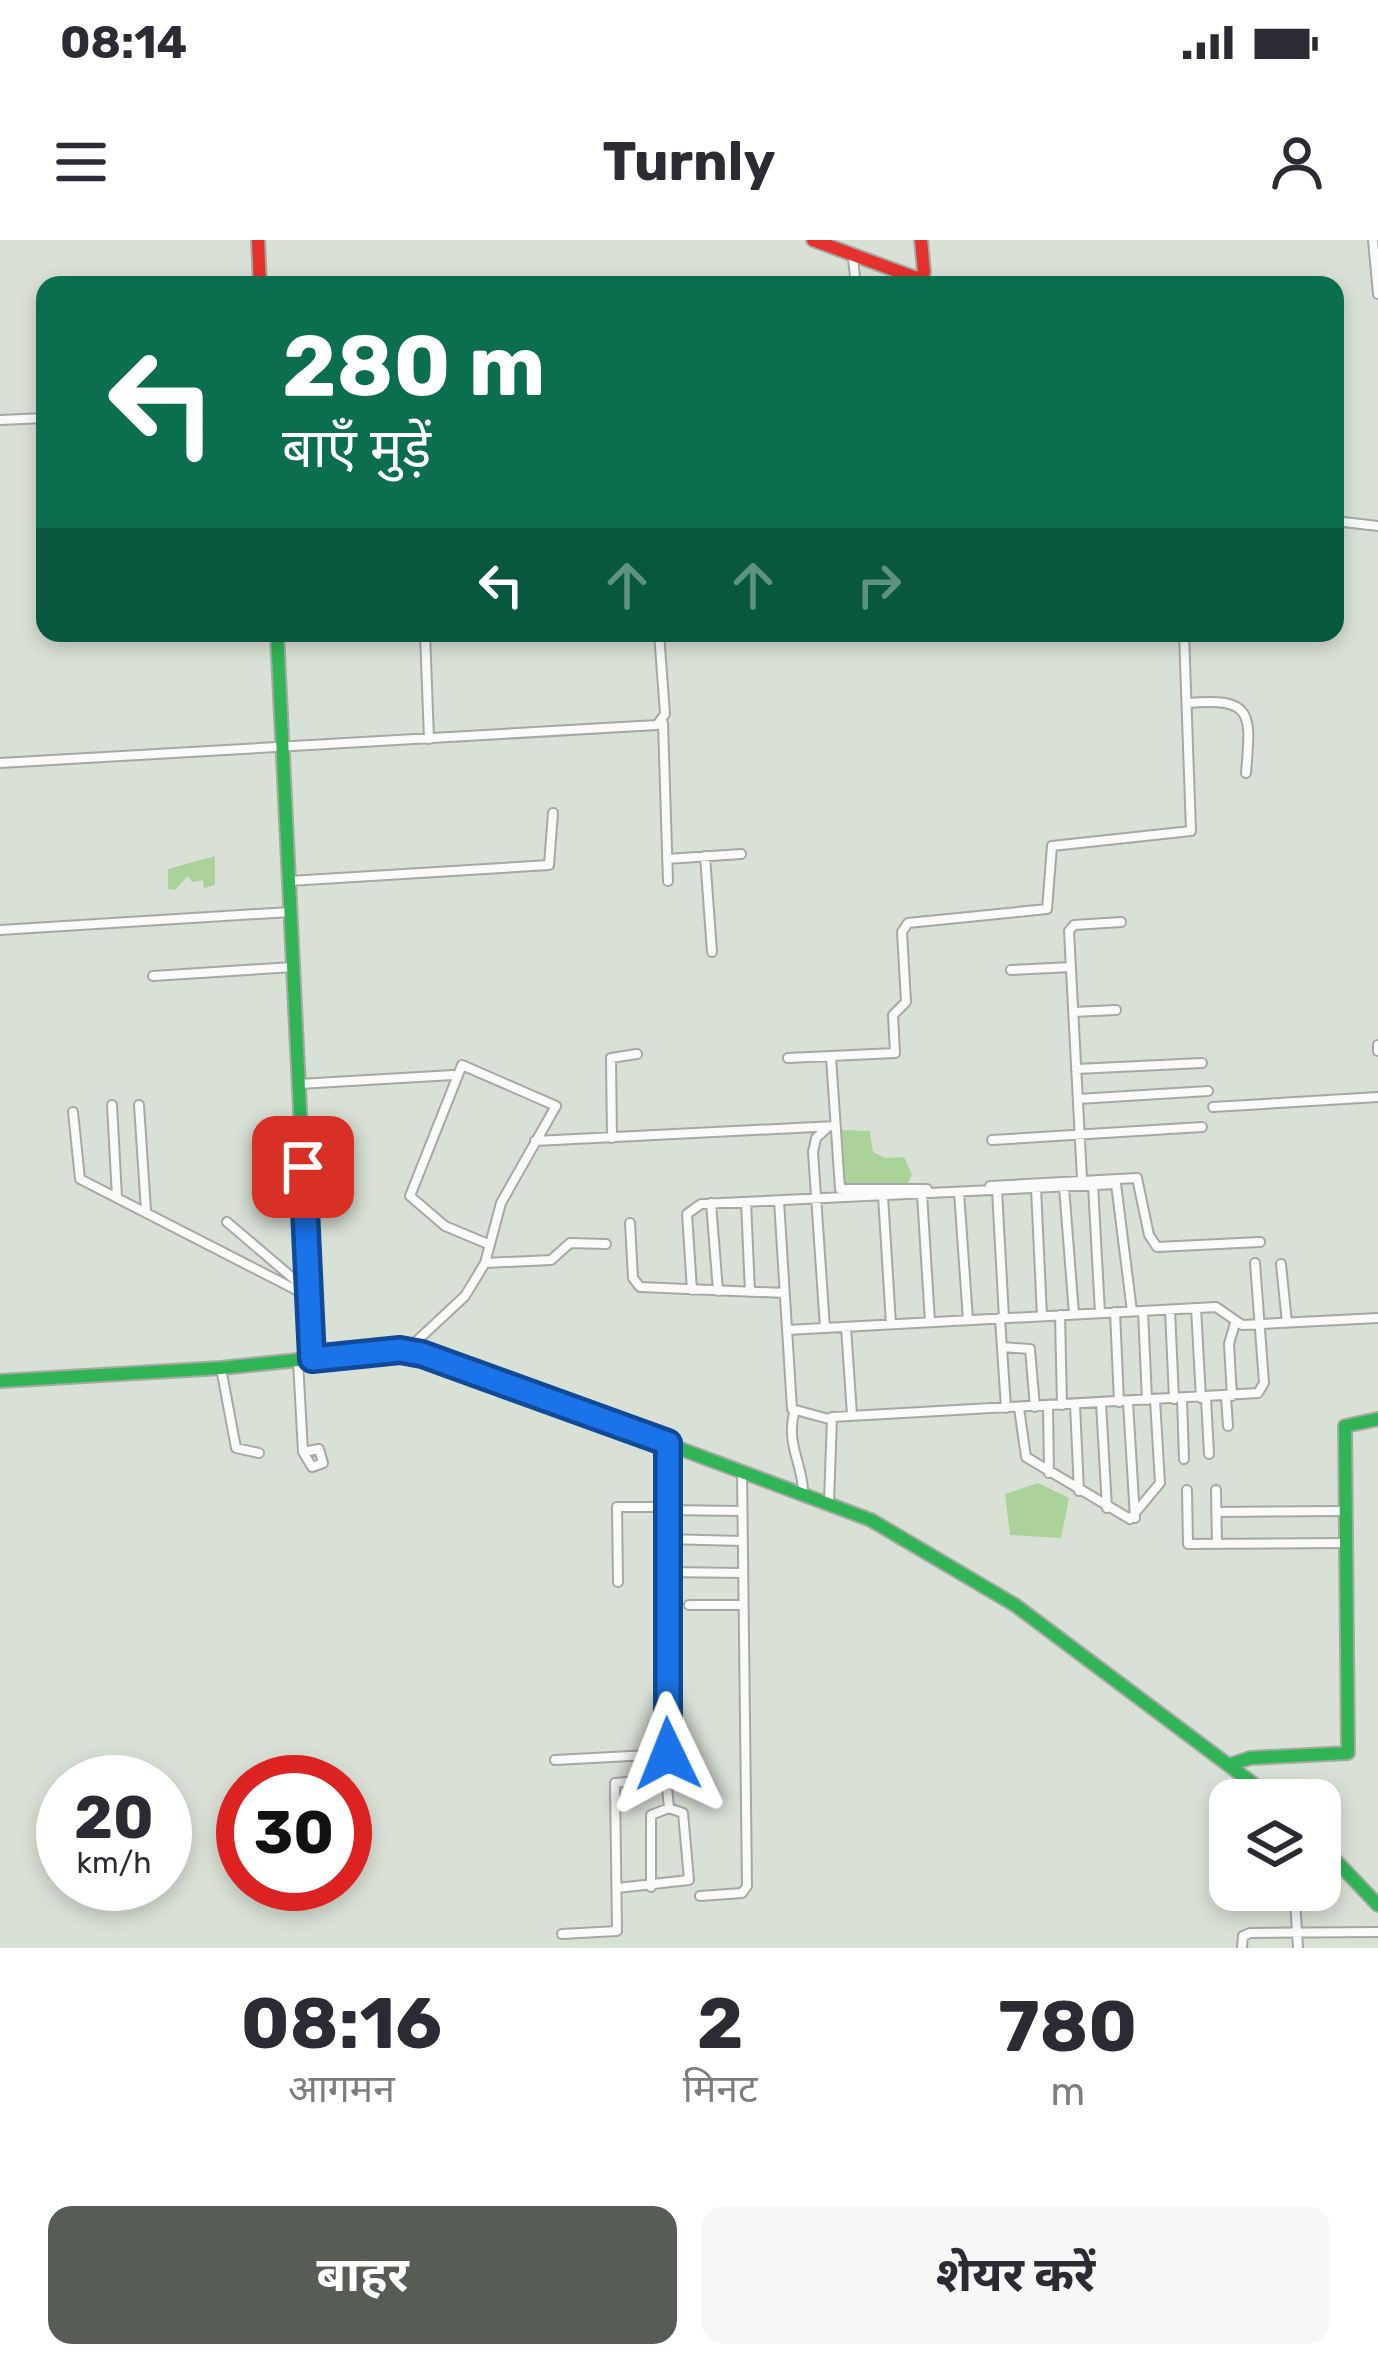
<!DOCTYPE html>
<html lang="hi">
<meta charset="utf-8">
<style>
:root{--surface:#fff;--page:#f7f7f7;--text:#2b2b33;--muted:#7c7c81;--accent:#575d55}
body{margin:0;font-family:Rubik,"Noto Sans Devanagari",sans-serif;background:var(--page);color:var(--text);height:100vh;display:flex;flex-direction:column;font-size:45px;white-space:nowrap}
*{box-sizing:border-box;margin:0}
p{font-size:39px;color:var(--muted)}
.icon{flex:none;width:66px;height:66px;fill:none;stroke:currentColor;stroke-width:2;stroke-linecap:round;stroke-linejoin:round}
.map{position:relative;height:1708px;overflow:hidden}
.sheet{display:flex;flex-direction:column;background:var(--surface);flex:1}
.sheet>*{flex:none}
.guide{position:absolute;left:36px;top:36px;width:1308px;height:366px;border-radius:24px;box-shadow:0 6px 18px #0003;background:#0b6e4f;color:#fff;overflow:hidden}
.fabs{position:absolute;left:1209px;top:1539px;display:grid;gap:24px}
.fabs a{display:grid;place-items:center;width:132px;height:132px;border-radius:24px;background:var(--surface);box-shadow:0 6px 18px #0003;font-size:60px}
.speed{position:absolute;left:36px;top:1515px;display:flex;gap:24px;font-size:60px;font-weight:700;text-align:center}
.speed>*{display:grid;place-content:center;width:156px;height:156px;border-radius:50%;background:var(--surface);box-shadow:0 6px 18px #0003;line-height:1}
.speed small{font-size:30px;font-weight:400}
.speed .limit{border:18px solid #d22;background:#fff;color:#111}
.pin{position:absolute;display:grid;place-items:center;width:102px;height:102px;color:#fff;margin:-51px;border-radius:24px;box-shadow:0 6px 18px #0006}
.me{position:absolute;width:132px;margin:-66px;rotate:358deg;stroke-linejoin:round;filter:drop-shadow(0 0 9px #0008)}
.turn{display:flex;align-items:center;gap:42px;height:252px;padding:0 48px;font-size:54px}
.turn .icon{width:156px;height:156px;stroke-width:2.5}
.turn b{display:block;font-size:84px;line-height:102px}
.lanes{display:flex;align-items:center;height:114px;padding:0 48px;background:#0003;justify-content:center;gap:60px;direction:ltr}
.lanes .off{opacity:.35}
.eta{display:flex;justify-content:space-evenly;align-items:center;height:204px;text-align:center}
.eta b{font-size:72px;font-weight:700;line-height:84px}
.button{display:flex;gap:24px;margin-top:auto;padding:24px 48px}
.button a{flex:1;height:138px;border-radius:24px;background:var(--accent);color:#fff;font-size:48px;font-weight:700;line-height:138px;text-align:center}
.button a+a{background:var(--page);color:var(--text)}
.status{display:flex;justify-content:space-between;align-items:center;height:84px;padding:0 60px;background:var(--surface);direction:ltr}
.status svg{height:33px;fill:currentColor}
header{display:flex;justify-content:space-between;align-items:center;height:156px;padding:0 48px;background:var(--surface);font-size:54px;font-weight:700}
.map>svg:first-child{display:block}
</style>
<div class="status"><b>08:14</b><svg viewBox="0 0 49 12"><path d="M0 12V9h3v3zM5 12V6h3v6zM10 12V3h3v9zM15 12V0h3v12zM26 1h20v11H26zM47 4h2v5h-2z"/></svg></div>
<header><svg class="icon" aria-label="menu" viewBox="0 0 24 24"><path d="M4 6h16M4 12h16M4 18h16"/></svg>Turnly<svg class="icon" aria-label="person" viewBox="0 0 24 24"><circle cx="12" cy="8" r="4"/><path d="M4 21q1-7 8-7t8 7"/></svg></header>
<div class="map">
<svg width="1378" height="1708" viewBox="0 0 1378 1708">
<rect width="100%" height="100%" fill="#d9e1d6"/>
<path fill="#aad299" d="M215,616V645L204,648L203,640L192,642L188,636L175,650L168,649V629Z
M842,890L870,891L873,912L885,918L904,917L912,935L906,946L849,949L839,940L837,897Z
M1038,1243L1069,1258L1061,1298L1010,1295L1005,1254Z"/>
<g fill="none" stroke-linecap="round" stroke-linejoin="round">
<g stroke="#a4a9a2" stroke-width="12">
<path id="street" d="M1373,0L1378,54
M853,19L856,45
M0,180L45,178
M1335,281L1378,286
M425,393L429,499
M1188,463C1254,457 1251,474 1246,533
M663,483L668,641
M0,523L657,485L665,474L659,393
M705,616L712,712
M667,619L741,614
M289,641L549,625L553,573
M0,690L290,672
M1011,730L1071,727
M153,736L293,727
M1073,772L1116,770
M1378,805V811
M831,817L840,949H927
M788,818L895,813L893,775L906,762L902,692L908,683L1047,669L1052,606L1191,591L1184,393
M1076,829L1202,823
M299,844L453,835
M1078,859L1208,851
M112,865L117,957
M139,865L146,971
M1213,867L1378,857
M73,872L80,939L308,1056
M612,898L611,818L637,814
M992,900L1202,887
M535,901L835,886
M1082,939L1069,691L1074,685L1121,682
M1093,945L1100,1073
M990,946L1137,938L1149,995L1157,1007L1260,1002
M1064,947L1074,1074
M1036,948L1042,1076
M997,950L1004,1078
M959,952L968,1080
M922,954L930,1082
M883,956L891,1084
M779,961L792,1169L829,1179
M746,962L750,1052
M711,963L718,1051
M227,982L308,1051
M630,983L633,1038L640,1047L785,1053
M485,1023L501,963L556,866L462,825L410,956L445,986L488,1004
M1281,1024L1287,1083
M692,1050L687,974L701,964L1116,944L1132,1071
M1196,1068L1201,1158
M1170,1070L1174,1159
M1143,1071L1147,1160
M1115,1072L1119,1162
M1060,1075L1062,1165
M1000,1078L1006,1168
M846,1087L852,1175
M825,1088L813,912L816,898L828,887
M787,1090L1216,1067L1242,1085L1378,1078
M1002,1107L1030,1109L1035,1167
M406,1111L465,1056L485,1023L551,1020L570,1003L606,1004
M298,1121L303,1212L312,1227L323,1223L319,1209L303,1212
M221,1128L236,1208L259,1213
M1232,1156L1229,1104L1235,1083
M1226,1157L1228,1186
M1206,1158L1209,1214
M1182,1159L1184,1219
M1128,1162L1135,1278
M1101,1163L1107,1268
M1075,1165L1079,1251
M1048,1166L1049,1233
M1019,1168L1026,1217L1130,1279L1160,1243L1155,1160
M794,1173C786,1205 803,1225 803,1252
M1187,1250L1188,1304L1348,1303
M1216,1250L1217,1304
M829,1262L832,1177L1258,1153L1264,1143L1255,1023
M665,1270L741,1271
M1216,1272L1347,1271
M665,1299L741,1301
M666,1332L742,1333
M618,1342L617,1267H665
M689,1365H742
M555,1520L668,1514
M651,1647V1575L669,1568
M617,1648L689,1640L683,1573L669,1568L666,1537
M700,1656L742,1653L747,1646L742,1232
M1295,1660L1298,1708
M562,1694L617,1691L615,1543L662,1539L668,1533V1205
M1242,1708L1243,1696L1250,1693L1378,1692"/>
</g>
<g stroke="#a4a9a2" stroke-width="16">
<path id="fast" d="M277,393L312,1119
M0,1141L221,1128L395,1110L437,1118L871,1280L1015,1365L1275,1560
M1229,1525L1250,1518L1348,1513L1345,1186L1378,1179
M1320,1604L1378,1665"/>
</g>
<g stroke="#a4a9a2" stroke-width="16">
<path id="jam" d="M258,0L260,45
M813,0L919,39L924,32L921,0"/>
</g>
<use href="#street" stroke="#f9faf9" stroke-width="8"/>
<use href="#fast" stroke="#30b455" stroke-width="12"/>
<use href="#jam" stroke="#e5322d" stroke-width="12"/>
</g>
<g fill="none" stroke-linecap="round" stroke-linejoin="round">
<g stroke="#114b97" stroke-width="30">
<path id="route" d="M303,927L312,1119L400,1110L422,1114L668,1203V1514"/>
</g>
<use href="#route" stroke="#1a73e8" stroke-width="21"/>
</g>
</svg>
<div class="fabs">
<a><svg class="icon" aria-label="layers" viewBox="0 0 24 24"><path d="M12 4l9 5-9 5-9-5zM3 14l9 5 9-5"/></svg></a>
</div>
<div class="speed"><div>20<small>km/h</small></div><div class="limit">30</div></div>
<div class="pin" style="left:303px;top:927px;background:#d93025"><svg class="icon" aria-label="arrive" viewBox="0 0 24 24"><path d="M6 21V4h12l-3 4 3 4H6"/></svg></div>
<svg class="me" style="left:668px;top:1514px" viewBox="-20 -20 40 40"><path d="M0-17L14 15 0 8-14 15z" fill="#1a73e8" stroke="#fff" stroke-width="4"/></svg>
<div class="guide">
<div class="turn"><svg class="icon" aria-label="left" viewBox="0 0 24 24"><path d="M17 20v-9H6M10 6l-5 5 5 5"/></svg><div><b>280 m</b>बाएँ मुड़ें</div></div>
<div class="lanes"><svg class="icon" aria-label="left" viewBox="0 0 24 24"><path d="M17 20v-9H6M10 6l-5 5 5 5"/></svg><svg class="icon off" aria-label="ahead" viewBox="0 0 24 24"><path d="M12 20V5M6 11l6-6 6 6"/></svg><svg class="icon off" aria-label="ahead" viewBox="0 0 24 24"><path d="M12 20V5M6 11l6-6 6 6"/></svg><svg class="icon off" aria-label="right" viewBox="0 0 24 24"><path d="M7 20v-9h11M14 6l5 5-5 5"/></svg></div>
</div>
</div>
<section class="sheet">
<div class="eta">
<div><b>08:16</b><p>आगमन</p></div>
<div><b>2</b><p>मिनट</p></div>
<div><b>780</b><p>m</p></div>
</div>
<div class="button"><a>बाहर</a><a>शेयर करें</a></div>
</section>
